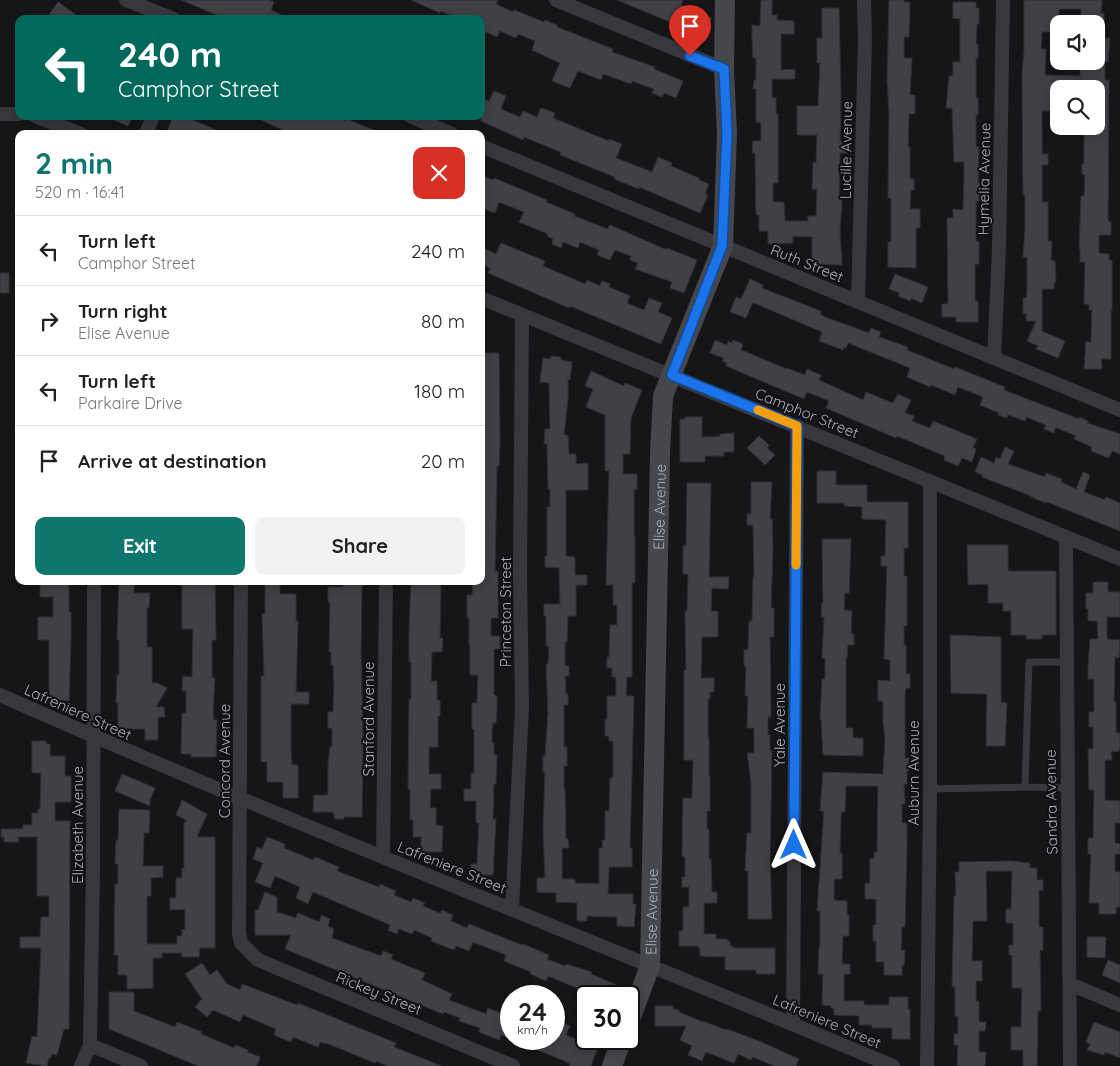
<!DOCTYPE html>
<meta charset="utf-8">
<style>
:root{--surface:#fff;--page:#f2f2f2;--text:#202124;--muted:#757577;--line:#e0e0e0;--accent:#0f766e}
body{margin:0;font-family:Quicksand,sans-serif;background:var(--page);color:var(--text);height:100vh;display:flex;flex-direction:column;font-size:19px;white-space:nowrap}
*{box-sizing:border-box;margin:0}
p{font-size:16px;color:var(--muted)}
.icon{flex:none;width:28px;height:28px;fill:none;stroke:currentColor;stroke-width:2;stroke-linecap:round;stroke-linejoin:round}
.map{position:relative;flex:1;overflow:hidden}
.drawer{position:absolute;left:15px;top:130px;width:470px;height:455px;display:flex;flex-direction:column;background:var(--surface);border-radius:10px;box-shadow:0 2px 12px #0003}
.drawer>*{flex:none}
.guide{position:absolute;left:15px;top:15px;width:470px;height:105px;border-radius:10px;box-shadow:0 2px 12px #0003;background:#00695c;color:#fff;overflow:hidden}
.tools{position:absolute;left:1050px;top:15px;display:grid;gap:10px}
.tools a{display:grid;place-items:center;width:55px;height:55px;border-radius:10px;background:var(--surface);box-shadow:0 2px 12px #0003;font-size:25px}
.speed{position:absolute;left:500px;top:985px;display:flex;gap:10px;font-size:25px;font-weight:700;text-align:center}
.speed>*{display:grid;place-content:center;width:65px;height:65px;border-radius:50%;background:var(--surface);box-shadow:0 2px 12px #0003;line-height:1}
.speed small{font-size:12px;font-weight:400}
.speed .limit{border:2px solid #111;border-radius:8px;background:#fff;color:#111}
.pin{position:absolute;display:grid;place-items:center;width:42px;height:42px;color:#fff;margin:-51px -21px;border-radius:50% 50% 50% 0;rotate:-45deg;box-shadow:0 0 5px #0007}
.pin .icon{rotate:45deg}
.me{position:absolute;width:55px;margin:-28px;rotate:0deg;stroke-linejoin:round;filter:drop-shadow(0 0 4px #0008)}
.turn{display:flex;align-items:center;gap:18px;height:105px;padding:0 20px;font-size:22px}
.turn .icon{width:65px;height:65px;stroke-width:2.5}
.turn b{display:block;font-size:35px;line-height:42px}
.round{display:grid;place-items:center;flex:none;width:52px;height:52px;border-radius:10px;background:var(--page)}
.head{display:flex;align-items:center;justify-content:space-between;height:85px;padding:0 20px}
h1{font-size:30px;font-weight:700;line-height:38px;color:var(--accent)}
.cta{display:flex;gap:10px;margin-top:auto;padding:10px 20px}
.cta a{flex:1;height:58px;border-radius:10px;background:var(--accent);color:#fff;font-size:20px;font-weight:700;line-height:58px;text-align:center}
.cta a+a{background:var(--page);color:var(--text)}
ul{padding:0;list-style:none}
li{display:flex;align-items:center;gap:15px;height:70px;padding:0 20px;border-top:1px solid var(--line)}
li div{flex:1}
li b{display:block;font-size:19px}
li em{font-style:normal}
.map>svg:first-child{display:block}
</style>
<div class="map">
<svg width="1120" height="1066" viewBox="0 0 1120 1066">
<rect width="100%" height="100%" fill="#161618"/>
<path fill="#404145" stroke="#303034" d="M181,0H269L274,2L271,10L290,19H226Z
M411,0H498L496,4L513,12L514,10L544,22L545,20L557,25V27L613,49L612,52L655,67L654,69L683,81L676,98L664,93L662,97L652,93L654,89L632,81L631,84L603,74L601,80L578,71L570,88L552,81L560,63L532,50L535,41L518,34L516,38L500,31L497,37L481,30V19H460L441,11L440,13Z
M617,0H683L681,5L712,18L704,36Z
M761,0H772V15H777V20L794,21V34H781V70L795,69V79H772V98H776V114H778V183H773V202H784L785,221H808V216H816L817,189H812L813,162L816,163L817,135H797V106H818L820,63H817V38H822V8H839L841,96L840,141H848V153H840L839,199H842L840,231L842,265L812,264V237L793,236V243L768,244V231H759V215H756L755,153H752L753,141H761V123L756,122V89H753L754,80H756V58H753L752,37V25L760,26Z
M889,0H904V2H910L909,37H904V58H912L910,95H915V114H909L908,147H910V179H914V190H911L910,209H920V228H916V268L888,267V242H891V198H888L889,112L887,81Z
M1024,0H1102L1101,13H1104V24H1081V9H1059V32H1042L1041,49H1046L1045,75L1080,76V68L1092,69V61H1096V38H1110L1108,62L1105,61V80H1109L1108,221L1111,222V235H1099V253L1109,254V260H1112V310H1111V359H1101L1102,369H1084L1086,342H1091L1092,310H1089V304H1084L1085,262H1080V249H1079L1081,196H1084L1085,175L1082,174V164H1084V126H1096V89L1051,88V111H1042V154H1048V165H1042V202H1048V241H1052L1051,260L1055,261L1056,282H1054V289H1042V331L1065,341L1058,358L1036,349L1038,346L1027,341L1036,321H1026V313L1023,314V298H1026L1027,293V257H1023L1025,229V195H1023L1022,75L1024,49Z
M58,2L82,19H46Z
M953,2H976V8H979V24H977L976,44H978V58H976V98H978V115H976V147H979L978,183H980L979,201H976V241L979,242V264H975V301H978V322H956V317H942V304H948L947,218H953V209L963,210L964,182V162H954L952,108H946L949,76H953V62H960V19L953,18Z
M494,91L506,96L501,109L520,117L523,111L537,117L541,108L555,113L553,118L609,141V139L622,144L616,158L652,172L658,157L672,163L671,166L699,178V180L709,184L705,194L708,195L700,213L639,187V189L614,179L615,177L560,155L561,152L558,151L524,137L523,140L481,121V98L489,101Z
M104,116H133L128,126Z
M173,116H183L226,134H166Z
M252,116H334L346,121L347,119L383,134H292Z
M481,175L493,180L494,178L547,200L546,202L575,214L574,216L608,229L610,225L667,250V248L697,260L684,293L670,288L672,282L635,269L638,263L630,260L631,256L615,250L610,260L597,255L599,250L580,242L578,248L563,242L561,248L552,244L553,239L547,236L548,234L519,222L524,212L499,202L495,213L481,208Z
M501,243L545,261L543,266L585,284L587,280L600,286L602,281L610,284L609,287L630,296L627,303L644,310L649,298L662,303L658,312L672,318L661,344L570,306L569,308L488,273L490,268L481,264V247L496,254Z
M0,273H9V293H0Z
M895,274L928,287L922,303L911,298L910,301L898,296L900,293L889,289Z
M750,279L763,285L762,288L821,311L820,314L825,317L869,333L871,328L881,332L879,337L908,347L907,350L954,369L955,367L1005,387L1004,390L1079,419V417L1088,421L1087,423L1120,434V454L1112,451L1109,458L1091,451L1092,447L1074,439L1076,436L1057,428H1055L1054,433L1044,429L1046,425L1026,417L1025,421L1008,415L1007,418L998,415L999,413L980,405L983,397L958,387L955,395L931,385L930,387L907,377L910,368L848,343L846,348L844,347L843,350L819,341L822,332L754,303L752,304L746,318L730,312L736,297L741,299Z
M715,340L727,345L728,341L732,343L733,340L743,344L741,350L787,369V368L805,375L807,369L821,375L819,380L863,400L866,392L893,403L898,394L911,400L905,413L914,416L912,421L930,428L933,421L977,439L973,448L976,449L972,462L962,458L958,466L944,460L945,456L897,436L896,438L826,408L829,401L807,392L804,399L726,366L727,363L722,361L724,358L710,353Z
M482,353H499L500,445L499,466H497L495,572L498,571V618H491V636H500V649H494V695L497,696V709L496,723H493L492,729V743H494V755H497L496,784H494L493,819H496L493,875H471V864H477L479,823H476V801H464V789H471V773H474V729H472V703H477L478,675H470V645H469V618H467V595H472L473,581H481Z
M551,356L561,357V360L572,362L570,380L568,379V400L564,434L568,436L569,454H576V464L588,463V490H566V556L575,557V575H587V585H576V616H568L567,642H565V666H569V676H565L566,694H568V705H564V747H567V766H564V789H565L566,839H568L569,848H562V879H575V883L599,884V848H603L602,840H605V811H609L610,778H613V741H609V736H605V719L607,720V696H616V677H612V668H607V657H609L610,625H617V605H613V585H606L609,471H605V415L586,407L593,389L585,386L591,371L624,386L625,383L642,390L631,418L630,454H623V474H637V490L634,489V536H635V583H632V677H627L626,696H634L630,848H632V867H609L608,894H633V904H636L634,927L617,926V917L587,916V921H577V903L556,902V893L537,892V878H545L543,831L545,772H543V756H545L548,714L546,664H548L549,646H546V616H544V604H560L559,568L545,567V556H547V507H550V489H548L547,444H544L545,429H550L549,383L540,382L543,358L551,359Z
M685,417H702V437L720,436V434L734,433V452H724V456H705V462H680V419H685Z
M759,436L769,445L767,448L775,455L765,465L747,448Z
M1005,447L1014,451L1008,464L1045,477L1046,473L1062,479L1061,482L1076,489L1083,472L1090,475L1084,492L1105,500L1106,497L1120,503V531L1047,502L1046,503L1031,497V496L982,477L983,475L975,472L981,457L994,463L996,457L1000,459Z
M817,471H836V485H867V502H908V548H904V576H907V626H904V645H906V674H910V688H906L905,694V758H909V771H907V784H904L905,804H902V823H907V844L905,927H902L901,950H905L904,966L902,965V975H884V962H876V941H873V925H876V899H865V883H870V859L874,858V852H877L878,786H846L845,812H842L841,817L840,853H842V879H834V900L847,901V915H849V936H843L842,964H850V974H844V1001H864V1005H889V997H908V1009H910V1039H892V1028H872V1025H859V1016L834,1015V1009L831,1008V1006L822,1005L823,974H818L819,947H820V911H817L824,811H820L823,772L883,774L885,737L883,723V701H878V680L890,681V660L884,659L887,566H881V556H885L886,520L862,519V507L844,506V503H817Z
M751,482H772L770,519H772L773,547L771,608H774V637H770L771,717H768V735H770V751H772L770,860L772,919H748V871H745L747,833H751V781L747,753H754V728H747L748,696H745L746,666H744V650H748L749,621H752L753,577H754L753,525H747V514H751Z
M687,483H711L709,577H729L728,589L712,588L711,611H718V637H702L701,678H714V692H710V699H708V737H709V776H710V811H707V829H709V859H711L712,892H717V903H704V934H716V939H727V941H730V946H733V948H775V974H756V970H725V957L700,956V948H698V946H679V931H683V907H689V887H682V877H685V857L682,856L683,798H692L693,760H684V670H686L685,611H687L688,574H683V546H686Z
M822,539H851L849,593H845L844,610L852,611L851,634H854V645H848L847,658H846V728H853V738H863V756L823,755L821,719H820L822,679H825V658H822L824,617H821L822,602L823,603Z
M967,545H1008V571H1056V635H1042V639H1026V635H1011V611H1003V603H988V584L968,585Z
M40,581L69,582V612H71V639L69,701L49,700V640H38V617H53V597H40Z
M343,581H362L361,653L363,738L362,817H344V819H335L333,812H313L314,795H328V764L330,747H332V728H328V712H333L334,685L333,665H331V652H329L330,602H328V587H343Z
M411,581H441L440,638H443L442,652H432L431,681H437V700H440V716H438V747H429V774H441V789H431L430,808H436V825L443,826L442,852H421V837H413V820H410V789H408L409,699H411V662H409V632Z
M119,582H134V593H150L149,608H147V647H152V683H157L167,688L156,707H164L165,717H158V740H145V729H118V703H116L117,675H119V640H117Z
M182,582L215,583L216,640H212V678H215L213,713L214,720H217L216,757H191V754H181L182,713H186V691H182L183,676L192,677L193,629H182Z
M1093,582H1108V592H1120V617H1107V639L1120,640L1119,658L1115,657L1114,702H1116V733H1120V747L1119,751L1111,752L1112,760H1105V800L1120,801V823H1115V843L1120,844V854H1115V872H1120V907H1116V914H1099V903H1089L1091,854H1088V838H1093L1094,790H1089L1088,749H1093V727H1089V712H1094V679H1088V668L1090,639H1098L1097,621H1088V609H1086V593H1093Z
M265,583H280V594H296V621H298L296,692H309V704H291V750L292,765H298V798H283V782H267V762H261V676H264L262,614H265Z
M950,635L1001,637V702L1007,703L1005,746H986L987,694L951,693Z
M32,741H46V744H50V756H65V776H71V802H55V821H70L69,1029H64L57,1055L52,1054L51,1058H49L47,1066L26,1063L32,1036L37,1037L41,948H20V937H40L41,917H49V896H37V837H18L19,842H4V837H1V829H23V825H32V813H38V809H40L41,773H32Z
M122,774L155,788L150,800V806L115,791Z
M182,800L207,814L197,837H215V948H200L199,957H182V953H162V958H153V988L127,989V975H118V955H114L115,884H118V864H115L116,840H118L119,809L150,810L149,833H144L143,866H163V877L151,878V896H147V944H177V936H182V929L185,930V909L170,910V898H176V878H182V868H184V823L186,820L176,815Z
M267,837L285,844L284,848L313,860L315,857L339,867L337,871L379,887L380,884L396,891L394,895L411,902L413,898L425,903L423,906L440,913L442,910L453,915L451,921L467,928L469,924L522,945L523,944L549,955L547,959L565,966L566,964L592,972L591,974L617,985L613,996H596L548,976L546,981L530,974L531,972L504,961L506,955L473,942L469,951L456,946L454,950L431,941L432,938L414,930L412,934L399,929L397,934L388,930L390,925L313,892L308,904L296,898L300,887L275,876L270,888L255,882L263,863L253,859L257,847L262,849Z
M1012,861L1030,863V868H1037V880H1043V891L1039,890V927H1043V950H1040L1041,1011H1038L1037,1066H1023V1050H1011V1027H1021L1022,988H1012V955H1009V945H1013V923H1006V909H1011L1012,871H986L987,921H973L972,961H982V981H976V1001H979V1022H986L985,1031H979V1052H986L985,1066H957L958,1045H954V1034H958V1017L955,1016V987H952L954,896H956L955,872H959V862Z
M265,892L277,897V912L296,918L298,913L319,922L322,915L330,919L328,926L334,929L332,938L381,956L383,951L393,955L391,959L425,973L422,980L452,994L449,1000L486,1014L488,1008L511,1017V1039H554V1019L570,1026L566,1035L586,1043L587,1039H601L591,1066H570V1064L567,1062L501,1035L499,1040L479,1032L480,1028L459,1021L460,1018L444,1012L443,1014L285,949L291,935H255V910H258Z
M1087,937H1106L1105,958L1087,957Z
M1108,960L1120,965V983L1102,975Z
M202,963L210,975L217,970L227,984L240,990L242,984L297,1005L298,1003L396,1043L394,1047L442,1066H387L376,1061L375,1063L326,1043V1044L320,1042L318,1047L293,1037L291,1042L274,1035L276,1029L243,1015L240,1022L213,1010L207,1017L195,1007L202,999L185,974Z
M109,992H134V1011L175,1027L177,1022L202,1032L201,1034L234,1048L235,1045L248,1050L247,1052L260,1057L257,1066H198L109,1029Z
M655,1006H673V1009L679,1010V1012L703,1022V1021L726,1030L727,1029L759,1041L799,1059L796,1066H774L753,1057L751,1060L738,1054L734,1063L706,1052L702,1061L688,1055L692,1046L680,1040L686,1026H655Z
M1094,1022L1120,1032V1058L1105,1052L1104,1055L1087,1050L1090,1044L1086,1042Z"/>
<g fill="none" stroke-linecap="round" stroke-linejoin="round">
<path stroke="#37383d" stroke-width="7" d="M1025,787L1067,788
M930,789L1025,787L1029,662H1066"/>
<path stroke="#37383d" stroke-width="14" d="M126,0L174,19
M556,0L724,69
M0,114H19
M35,116L81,134
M410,116L452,134
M146,134L153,116
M481,146L1120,410
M481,298L1120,559
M858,301L865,40L864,0
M994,358L999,249L1003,0
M1066,537L1070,1066
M241,581L239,933L241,943L258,960L513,1066
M0,695C295,826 596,941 893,1066
M383,857L386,581
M512,909L522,708L520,573L522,315
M1070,984L1120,1005
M793,1024L797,426
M90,1045L141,1066
M81,1066L90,1045L93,867L94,581
M927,1066L930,789V481"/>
<g stroke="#45474d" stroke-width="20">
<path id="s1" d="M629,1022L650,966L660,454L663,396L723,246L727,134L724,69L725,0"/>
<path d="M612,1066L622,1039"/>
</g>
</g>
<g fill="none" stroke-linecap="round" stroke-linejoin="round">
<g stroke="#114b97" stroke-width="12">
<path id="route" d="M690,56L724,69L727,134L722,246L672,375L797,426L794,845"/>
</g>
<use href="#route" stroke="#1a73e8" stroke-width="9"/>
<path stroke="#f59e0b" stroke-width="9" d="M758,410L797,426L796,565"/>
</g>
<g text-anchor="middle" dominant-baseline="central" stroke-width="4" stroke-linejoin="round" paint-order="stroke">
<g font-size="15" fill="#a8adb8" stroke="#111113">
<text transform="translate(846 150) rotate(-89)">Lucille Avenue</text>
<text transform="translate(984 179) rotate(-89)">Hymelia Avenue</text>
<text transform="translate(807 263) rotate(22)">Ruth Street</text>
<text transform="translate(807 413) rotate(22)">Camphor Street</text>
<text stroke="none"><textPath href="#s1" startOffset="519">Elise Avenue</textPath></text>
<text transform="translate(505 612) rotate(-90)">Princeton Street</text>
<text transform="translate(78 712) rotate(24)">Lafreniere Street</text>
<text transform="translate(368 719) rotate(-90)">Stanford Avenue</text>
<text transform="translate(779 725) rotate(-90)">Yale Avenue</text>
<text transform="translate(224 761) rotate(-90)">Concord Avenue</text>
<text transform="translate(913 773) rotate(-90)">Auburn Avenue</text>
<text transform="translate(1051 802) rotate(-91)">Sandra Avenue</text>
<text transform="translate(77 825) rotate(-90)">Elizabeth Avenue</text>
<text transform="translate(452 867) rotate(22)">Lafreniere Street</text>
<text stroke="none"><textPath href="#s1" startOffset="114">Elise Avenue</textPath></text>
<text transform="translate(379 993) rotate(22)">Rickey Street</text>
<text transform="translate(827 1021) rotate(23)">Lafreniere Street</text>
</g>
</g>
</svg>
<div class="tools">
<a><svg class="icon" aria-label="sound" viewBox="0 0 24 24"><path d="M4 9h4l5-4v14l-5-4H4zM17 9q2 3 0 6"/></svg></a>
<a><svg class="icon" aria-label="search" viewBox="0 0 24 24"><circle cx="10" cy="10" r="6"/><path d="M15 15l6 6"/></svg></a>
</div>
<div class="speed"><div>24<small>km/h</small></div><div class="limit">30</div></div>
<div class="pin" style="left:690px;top:56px;background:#d93025"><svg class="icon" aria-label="arrive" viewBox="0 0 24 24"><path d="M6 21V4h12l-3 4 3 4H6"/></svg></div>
<svg class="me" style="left:794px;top:845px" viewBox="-20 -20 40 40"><path d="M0-17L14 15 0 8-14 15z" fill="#1a73e8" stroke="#fff" stroke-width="4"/></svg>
<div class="guide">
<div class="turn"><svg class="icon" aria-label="left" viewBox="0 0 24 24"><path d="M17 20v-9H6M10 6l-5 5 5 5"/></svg><div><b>240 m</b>Camphor Street</div></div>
</div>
<section class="drawer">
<div class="head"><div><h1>2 min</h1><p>520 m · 16:41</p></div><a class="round" style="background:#d93025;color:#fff"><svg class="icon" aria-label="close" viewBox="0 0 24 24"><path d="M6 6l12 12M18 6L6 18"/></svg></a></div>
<ul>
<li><svg class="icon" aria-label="left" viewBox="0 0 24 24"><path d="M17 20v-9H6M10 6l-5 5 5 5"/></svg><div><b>Turn left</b><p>Camphor Street</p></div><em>240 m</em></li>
<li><svg class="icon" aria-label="right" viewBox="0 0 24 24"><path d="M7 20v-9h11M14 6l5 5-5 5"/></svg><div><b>Turn right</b><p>Elise Avenue</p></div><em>80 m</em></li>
<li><svg class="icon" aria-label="left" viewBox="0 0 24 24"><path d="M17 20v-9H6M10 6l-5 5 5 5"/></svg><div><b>Turn left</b><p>Parkaire Drive</p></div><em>180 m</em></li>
<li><svg class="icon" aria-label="arrive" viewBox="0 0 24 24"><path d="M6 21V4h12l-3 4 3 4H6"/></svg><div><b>Arrive at destination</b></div><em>20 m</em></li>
</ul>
<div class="cta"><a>Exit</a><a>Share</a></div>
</section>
</div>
